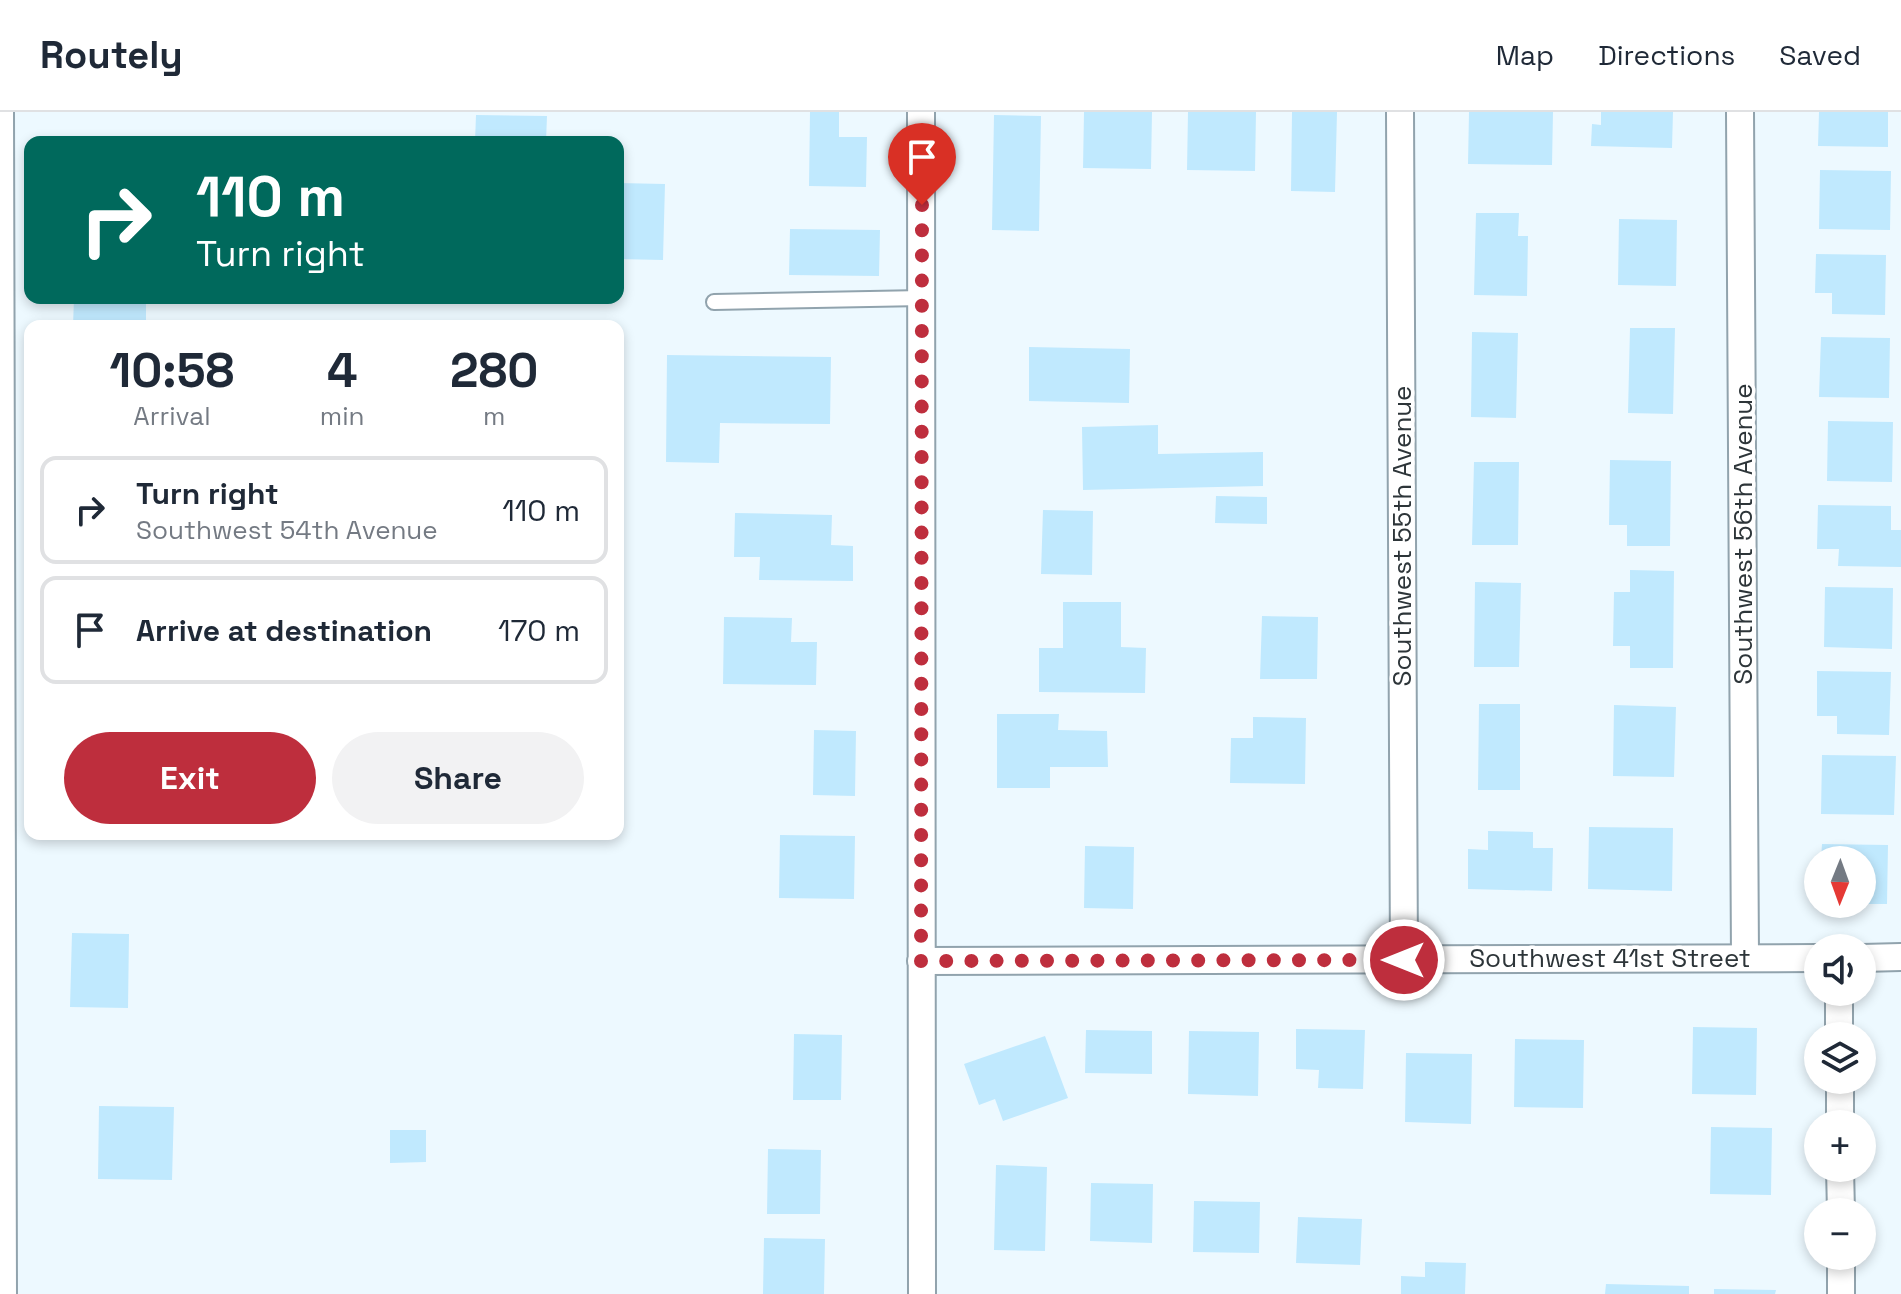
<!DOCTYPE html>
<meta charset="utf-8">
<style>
:root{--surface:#fff;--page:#f2f2f3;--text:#1f2937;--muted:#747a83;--line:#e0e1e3;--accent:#be2e3d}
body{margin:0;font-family:"Space Grotesk",sans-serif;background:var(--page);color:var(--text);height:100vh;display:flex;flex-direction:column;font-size:30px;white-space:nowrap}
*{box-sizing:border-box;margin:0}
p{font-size:26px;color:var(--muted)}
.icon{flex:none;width:44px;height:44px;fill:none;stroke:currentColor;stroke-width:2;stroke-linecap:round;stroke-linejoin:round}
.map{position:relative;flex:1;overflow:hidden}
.drawer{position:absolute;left:24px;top:208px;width:600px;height:520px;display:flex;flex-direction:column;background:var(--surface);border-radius:16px;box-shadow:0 4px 12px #0003}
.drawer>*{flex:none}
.banner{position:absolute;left:24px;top:24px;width:600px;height:168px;border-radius:16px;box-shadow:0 4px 12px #0003;background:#00695c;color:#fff;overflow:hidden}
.needle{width:52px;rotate:181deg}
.buttons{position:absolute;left:1804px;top:734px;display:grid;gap:16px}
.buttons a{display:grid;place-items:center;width:72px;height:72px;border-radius:50%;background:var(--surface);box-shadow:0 4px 12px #0003;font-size:40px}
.pin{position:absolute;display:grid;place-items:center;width:68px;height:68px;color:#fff;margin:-82px -34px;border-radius:50% 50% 50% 0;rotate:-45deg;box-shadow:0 0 8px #0007}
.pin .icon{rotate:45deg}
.me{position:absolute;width:88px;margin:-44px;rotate:270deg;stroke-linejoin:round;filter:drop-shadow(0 0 6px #0008)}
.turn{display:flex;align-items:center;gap:28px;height:168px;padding:0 40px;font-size:36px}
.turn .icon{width:104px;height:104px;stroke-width:2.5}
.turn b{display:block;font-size:56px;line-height:68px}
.eta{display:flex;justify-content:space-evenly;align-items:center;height:136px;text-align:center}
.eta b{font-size:48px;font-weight:700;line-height:56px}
.cta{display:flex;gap:16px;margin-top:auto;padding:16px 40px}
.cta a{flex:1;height:92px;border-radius:48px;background:var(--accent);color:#fff;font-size:32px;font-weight:700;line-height:92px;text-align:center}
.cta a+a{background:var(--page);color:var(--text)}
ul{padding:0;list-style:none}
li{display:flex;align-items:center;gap:24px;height:108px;margin:0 16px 12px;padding:0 24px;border:4px solid var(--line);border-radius:16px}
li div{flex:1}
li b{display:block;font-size:30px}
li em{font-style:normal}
header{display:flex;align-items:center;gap:48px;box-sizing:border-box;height:112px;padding:0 40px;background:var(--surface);border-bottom:2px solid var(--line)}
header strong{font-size:38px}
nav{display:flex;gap:44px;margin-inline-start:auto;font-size:28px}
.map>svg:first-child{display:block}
</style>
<header>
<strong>Routely</strong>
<nav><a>Map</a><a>Directions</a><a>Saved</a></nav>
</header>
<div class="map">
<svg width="1901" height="1182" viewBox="0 0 1901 1182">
<rect width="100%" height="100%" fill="#edf9ff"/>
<path fill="#c0e9fe" d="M810,0H839V25H867L866,75L809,74Z
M1084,0H1152L1151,57L1083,56Z
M1188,0H1256L1255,59L1187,58Z
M1292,0H1337L1335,80L1291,79Z
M1469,0H1553L1552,53L1468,52Z
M1601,0H1673L1672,36L1591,34L1592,12L1601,13Z
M1819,0H1888V35L1818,34Z
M476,3L547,4L546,30H475Z
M994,3L1041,4L1039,119L992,118Z
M1820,58L1891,59L1890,118L1819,117Z
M618,71L665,72L663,148L618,147Z
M1476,101H1519L1518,124H1528L1527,184L1474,183Z
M1619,107L1677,108L1676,174L1618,173Z
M790,117L880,118L879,164L789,163Z
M1816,142L1886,143L1885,203L1832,202V181H1815Z
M74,186H146V214H73Z
M1630,216H1675L1673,302L1628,301Z
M1472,220L1518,221L1516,306L1471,305Z
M1821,225L1890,226L1889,286L1819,285Z
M1029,235L1130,237L1129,291L1029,289Z
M667,243L831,245L830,312L720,311L719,351L666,350Z
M1828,309L1893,310L1892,370L1827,369Z
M1158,313V342L1263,340V374L1083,378L1082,315Z
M1610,348L1671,349L1670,434H1627V413H1609Z
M1474,350H1519L1518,433H1472Z
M1216,384L1267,385V412L1215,411Z
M1818,393L1891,394V418H1901V455L1838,454L1839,437H1817Z
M1043,398L1093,399L1092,463L1041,462Z
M735,401L832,403L831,433L853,434V469L759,468L760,445H734Z
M1630,458L1674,459L1673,556H1630V534H1613L1614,480H1630Z
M1475,470L1521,471L1519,555H1474Z
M1825,475L1893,476L1892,537L1824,535Z
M1063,490H1121V535L1146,536L1145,581L1039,580V536H1063Z
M1262,504L1318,505L1317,567H1260Z
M724,505L792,506L791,530H817L816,573L723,572Z
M1817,559L1891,560L1889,623L1837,622V604H1817Z
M1479,592H1520V678H1478Z
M1614,593L1676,595L1674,665L1613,664Z
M997,602H1059L1058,618L1107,619L1108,655H1050V676H997Z
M1253,605L1306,606L1305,672L1230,671L1231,626H1253Z
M814,618L856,619L855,684L813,683Z
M1822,643L1896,644L1894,703L1821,702Z
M1589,715L1673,716L1672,779L1588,777Z
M1488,719L1533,720V736H1553L1552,779L1468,777V737L1488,738Z
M780,723L855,724L854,787L779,786Z
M1822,732L1888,733L1887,792H1862V748H1821Z
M1085,734L1134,735L1133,797L1084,796Z
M72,821L129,822L128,896L70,895Z
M1693,915L1757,916L1756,983L1692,982Z
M1296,917L1365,918L1363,977L1318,976L1319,958L1296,957Z
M1086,918L1152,919V962L1085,961Z
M1189,919L1259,920L1258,984L1188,982Z
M794,922L842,923L841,988H793Z
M1045,924L1068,986L1003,1009L995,987L979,993L964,952Z
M1515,927L1584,928L1583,996L1514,995Z
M1406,941L1472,942L1471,1012L1405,1010Z
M99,994L174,995L172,1068L98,1067Z
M1711,1015L1772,1016L1771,1083L1710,1082Z
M390,1018H426V1050L390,1051Z
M768,1037L821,1038L820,1102H767Z
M996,1053L1047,1055L1045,1139L994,1138Z
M1091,1071L1153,1072L1152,1131L1090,1129Z
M1194,1089L1260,1090L1259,1141L1193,1140Z
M1298,1105L1362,1107L1360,1153L1296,1151Z
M764,1126L825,1127L824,1182H763Z
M1425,1150L1466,1151L1465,1182H1401V1164L1425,1165Z
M1606,1172L1689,1174V1182H1605Z
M1714,1177L1776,1178L1775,1182H1714Z"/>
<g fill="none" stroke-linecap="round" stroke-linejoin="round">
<g stroke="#91a3ad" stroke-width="18">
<path id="lane" d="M714,190L923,186"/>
</g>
<g stroke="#91a3ad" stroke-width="30">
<path id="street" d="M0,0L3,1182
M921,0L922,1182
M1400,0L1404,848
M1740,0L1745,844
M1862,846L1901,845
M921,849L1818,846
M1839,880V924
M1840,968V1012
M1840,1056L1841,1100
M1841,1144V1182"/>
</g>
<use href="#lane" stroke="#fff" stroke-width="14"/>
<use href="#street" stroke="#fff" stroke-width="26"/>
</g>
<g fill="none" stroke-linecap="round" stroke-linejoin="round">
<path stroke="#be2e3d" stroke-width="14" stroke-dasharray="0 25.2" d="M922,93L921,849L1404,848"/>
</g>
<g text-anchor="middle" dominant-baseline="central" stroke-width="7" stroke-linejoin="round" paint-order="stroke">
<g font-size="26" fill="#2d3539" stroke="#fff">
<text transform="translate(1743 422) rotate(-90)">Southwest 56th Avenue</text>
<text transform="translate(1402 424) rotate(-90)">Southwest 55th Avenue</text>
<text x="1610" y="846">Southwest 41st Street</text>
</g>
</g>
</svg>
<div class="buttons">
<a><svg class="needle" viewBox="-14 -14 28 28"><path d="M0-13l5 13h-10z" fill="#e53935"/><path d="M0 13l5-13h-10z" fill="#747a83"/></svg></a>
<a><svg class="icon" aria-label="sound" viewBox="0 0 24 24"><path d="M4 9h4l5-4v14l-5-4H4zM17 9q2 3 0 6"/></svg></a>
<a><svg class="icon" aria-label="layers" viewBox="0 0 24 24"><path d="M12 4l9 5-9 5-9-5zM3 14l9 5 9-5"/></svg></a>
<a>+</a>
<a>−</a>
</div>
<div class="pin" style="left:922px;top:93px;background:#d93025"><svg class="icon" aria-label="arrive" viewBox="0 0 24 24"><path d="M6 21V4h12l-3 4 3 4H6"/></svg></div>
<svg class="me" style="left:1404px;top:848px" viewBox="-20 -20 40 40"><circle r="17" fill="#be2e3d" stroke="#fff" stroke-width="3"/><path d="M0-11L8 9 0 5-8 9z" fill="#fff"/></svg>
<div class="banner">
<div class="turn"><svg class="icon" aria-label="right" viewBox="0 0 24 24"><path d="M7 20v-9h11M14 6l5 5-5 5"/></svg><div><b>110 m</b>Turn right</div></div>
</div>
<section class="drawer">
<div class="eta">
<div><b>10:58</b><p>Arrival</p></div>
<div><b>4</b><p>min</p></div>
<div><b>280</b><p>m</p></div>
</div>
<ul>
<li><svg class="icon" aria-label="right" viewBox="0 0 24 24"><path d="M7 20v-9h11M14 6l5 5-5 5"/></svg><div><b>Turn right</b><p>Southwest 54th Avenue</p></div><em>110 m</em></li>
<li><svg class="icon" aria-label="arrive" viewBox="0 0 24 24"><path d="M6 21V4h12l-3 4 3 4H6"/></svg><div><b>Arrive at destination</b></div><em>170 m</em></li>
</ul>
<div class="cta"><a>Exit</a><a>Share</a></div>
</section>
</div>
